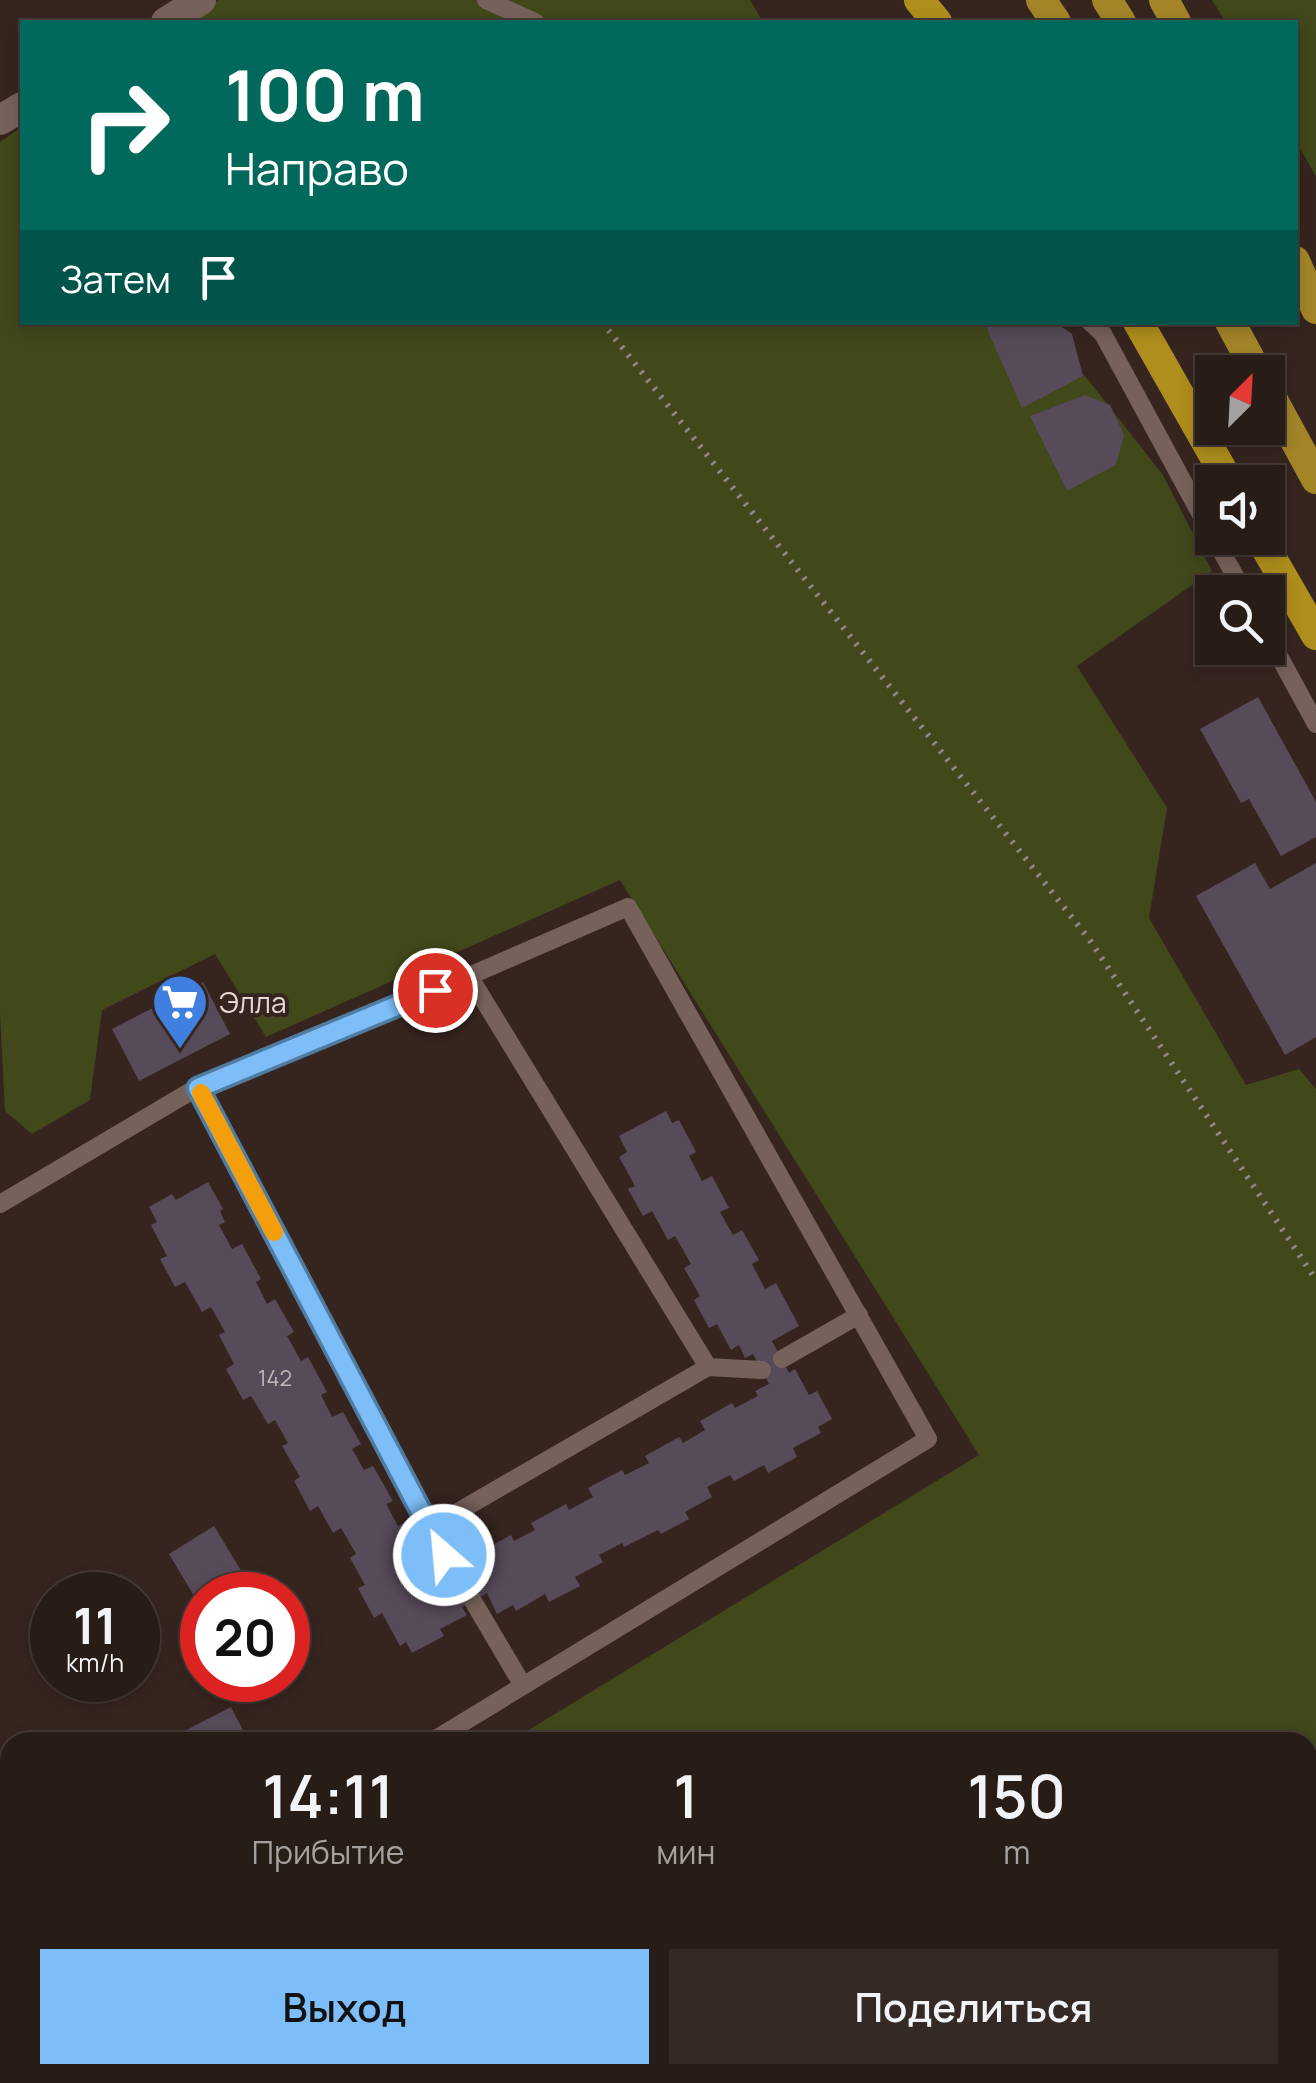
<!DOCTYPE html>
<html lang="ru">
<meta charset="utf-8">
<style>
:root{--surface:#281c17;--page:#342924;--text:#f1f3f6;--muted:#a5a1a1;--line:#443a36;--accent:#7dbef9}
body{margin:0;font-family:Manrope,sans-serif;background:var(--page);color:var(--text);height:100vh;display:flex;flex-direction:column;font-size:38px;white-space:nowrap}
*{box-sizing:border-box;margin:0}
p{font-size:32px;color:var(--muted)}
.icon{flex:none;width:55px;height:55px;fill:none;stroke:currentColor;stroke-width:2;stroke-linecap:round;stroke-linejoin:round}
.map{position:relative;flex:1;overflow:hidden}
.panel{position:absolute;left:0px;top:1732px;width:1318px;height:352px;display:flex;flex-direction:column;background:var(--surface);border-radius:30px 30px 0 0;box-shadow:0 5px 15px #0003,0 0 0 2px var(--line)}
.panel>*{flex:none}
.top-card{position:absolute;left:20px;top:20px;width:1278px;height:305px;border-radius:0px;box-shadow:0 5px 15px #0003,0 0 0 2px var(--line);background:#00695c;color:#fff;overflow:hidden}
.needle{width:65px;rotate:24deg}
.buttons{position:absolute;left:1195px;top:355px;display:grid;gap:20px}
.buttons a{display:grid;place-items:center;width:90px;height:90px;border-radius:0px;background:var(--surface);box-shadow:0 5px 15px #0003,0 0 0 2px var(--line);font-size:50px}
.speed{position:absolute;left:30px;top:1572px;display:flex;gap:20px;font-size:50px;font-weight:700;text-align:center}
.speed>*{display:grid;place-content:center;width:130px;height:130px;border-radius:50%;background:var(--surface);box-shadow:0 5px 15px #0003,0 0 0 2px var(--line);line-height:1}
.speed small{font-size:25px;font-weight:400}
.speed .limit{border:15px solid #d22;background:#fff;color:#111}
.pin{position:absolute;display:grid;place-items:center;width:85px;height:85px;color:#fff;margin:-42px;border:5px solid #fff;border-radius:50%;box-shadow:0 2px 10px #0007}
.me{position:absolute;width:110px;margin:-55px;rotate:333deg;stroke-linejoin:round;filter:drop-shadow(0 0 8px #0008)}
.turn{display:flex;align-items:center;gap:35px;height:210px;padding:0 40px;font-size:45px}
.turn .icon{width:130px;height:130px;stroke-width:2.5}
.turn b{display:block;font-size:70px;line-height:85px}
.then{display:flex;align-items:center;height:95px;padding:0 40px;background:#0003;gap:20px;font-size:38px}
.eta{display:flex;justify-content:space-evenly;align-items:center;height:170px;text-align:center}
.eta b{font-size:60px;font-weight:600;line-height:70px}
.action{display:flex;gap:20px;margin-top:auto;padding:20px 40px}
.action a{flex:1;height:115px;border-radius:0px;background:var(--accent);color:#111;font-size:40px;font-weight:600;line-height:115px;text-align:center}
.action a+a{background:var(--page);color:var(--text)}
.map>svg:first-child{display:block}
</style>
<div class="map">
<svg width="1316" height="2083" viewBox="0 0 1316 2083">
<rect width="100%" height="100%" fill="#36251f"/>
<path fill="#41481a" d="M219,0H750L763,22H184Z
M1212,0H1316V176L1295,140V22H1226Z
M22,127V322L1037,323L1089,381L1163,475L1212,571L1077,666L1167,808L1149,918L1246,1085L1299,1069L1316,1089V2083H856L850,2075H1308V1742H509L979,1455L620,880L266,1037L215,954L102,1010L90,1100L32,1134L5,1111L0,1013V142Z"/>
<path fill="#574a59" d="M984,322H1055L1072,334L1083,376L1022,408Z
M1085,395L1110,405L1124,435L1116,465L1067,491L1030,416Z
M1258,697L1316,802V837L1281,856L1249,799L1241,803L1200,729Z
M1255,863L1270,889L1316,863V1037L1285,1055L1196,896Z
M203,982L230,1034L139,1081L112,1029Z
M666,1111L672,1123L679,1120L696,1152L689,1156L702,1181L712,1176L729,1208L720,1212L733,1235L742,1230L759,1260L752,1264L765,1289L776,1283L799,1326L772,1341L789,1373L795,1369L809,1395L817,1391L832,1419L818,1427L821,1433L793,1448L797,1457L768,1473L764,1465L734,1481L730,1475L707,1487L712,1497L685,1512L689,1519L661,1534L658,1530L624,1547L622,1543L599,1555L603,1562L575,1577L580,1586L549,1602L545,1594L516,1611L513,1605L497,1614L487,1593L462,1607L467,1615L440,1629L444,1636L412,1653L406,1642L400,1646L382,1613L374,1618L358,1588L365,1585L350,1558L356,1554L341,1528L333,1533L318,1506L310,1511L294,1481L300,1477L282,1446L288,1443L275,1420L268,1424L251,1396L243,1400L226,1369L234,1364L219,1335L225,1332L211,1307L202,1312L185,1282L175,1287L160,1259L167,1256L151,1225L157,1222L149,1207L172,1194L176,1200L208,1182L223,1209L220,1211L225,1222L219,1225L232,1249L242,1244L261,1279L256,1282L267,1304L275,1299L294,1332L287,1336L301,1361L308,1357L327,1392L321,1395L332,1417L343,1412L361,1444L352,1449L364,1470L373,1466L393,1501L386,1504L398,1526L408,1521L426,1554L417,1559L429,1583L440,1576L446,1588L472,1574L469,1569L481,1562L476,1554L511,1535L514,1541L535,1530L531,1523L566,1504L569,1510L593,1497L588,1488L622,1470L625,1475L649,1463L645,1456L679,1437L683,1443L705,1430L700,1421L732,1403L735,1408L758,1396L755,1391L769,1384L753,1354L745,1358L739,1345L731,1350L717,1324L709,1328L694,1300L700,1296L684,1268L691,1264L675,1236L668,1240L652,1211L643,1216L628,1189L635,1186L619,1157L627,1152L619,1136Z
M214,1526L256,1595H202V1609L169,1554Z
M231,1707L249,1742H163Z"/>
<g fill="none" stroke-linecap="round" stroke-linejoin="round">
<path stroke="#948681" stroke-width="6" stroke-dasharray="2.5 8" stroke-linecap="butt" d="M602,322L1089,939L1316,1280
M658,2083L671,2075"/>
<path stroke="#77625b" stroke-width="18" d="M486,0L535,22
M1090,322L1103,334L1212,535
M1214,538L1244,592
M1268,636L1316,724
M198,1087L469,976
M0,1204L198,1087L430,1528L708,1367L469,976L628,907L928,1439L431,1742
M782,1359L859,1315
M708,1367L762,1370
M430,1528L457,1582
M473,1601L522,1684
M120,2075L121,2083
M776,2075L781,2083"/>
<path stroke="#77625b" stroke-width="30" d="M166,22L201,0
M0,120L22,107"/>
<path stroke="#a38528" stroke-width="30" d="M1041,0L1056,22
M1107,0L1121,22
M1164,0L1176,22
M1295,261L1316,309
M1230,322L1257,372
M1268,391L1316,479"/>
<path stroke="#ae8e1c" stroke-width="30" d="M919,0L937,22
M1138,322L1229,482
M1260,538L1316,635"/>
</g>
<g fill="none" stroke-linecap="round" stroke-linejoin="round">
<g stroke="#517ca2" stroke-width="25">
<path id="route" d="M435,990L198,1088L444,1555"/>
</g>
<use href="#route" stroke="#7dbef9" stroke-width="18"/>
<path stroke="#f59e0b" stroke-width="18" d="M201,1093L274,1232"/>
</g>
<defs>
<g id="supermarket-pin" transform="scale(2.875)"><path d="M0 17L-7.5 6A9.5 9.5 0 1 1 7.5 6Z" fill="#3f7fe0" stroke="#36251f"/><path d="M-6-5.5h2.5l.6 2H6L4.5 2H-2.5L-4.4-4H-6ZM-1.5 3.2a1.3 1.3 0 1 0 .1 0ZM3 3.2a1.3 1.3 0 1 0 .1 0Z" fill="#fff"/></g>
</defs>
<g fill-rule="evenodd">
<use href="#supermarket-pin" x="180" y="1002"/>
</g>
<g text-anchor="middle" dominant-baseline="central" stroke-width="8" stroke-linejoin="round" paint-order="stroke">
<g font-size="22" fill="#c2b6b7">
<text x="275" y="1378">142</text>
</g>
<g font-size="28" fill="#e6dad6" stroke="#36251f" text-anchor="start">
<text x="219" y="1002">Элла</text>
</g>
</g>
</svg>
<div class="buttons">
<a><svg class="needle" viewBox="-14 -14 28 28"><path d="M0-13l5 13h-10z" fill="#e53935"/><path d="M0 13l5-13h-10z" fill="#a5a1a1"/></svg></a>
<a><svg class="icon" aria-label="sound" viewBox="0 0 24 24"><path d="M4 9h4l5-4v14l-5-4H4zM17 9q2 3 0 6"/></svg></a>
<a><svg class="icon" aria-label="search" viewBox="0 0 24 24"><circle cx="10" cy="10" r="6"/><path d="M15 15l6 6"/></svg></a>
</div>
<div class="speed"><div>11<small>km/h</small></div><div class="limit">20</div></div>
<div class="pin" style="left:435px;top:990px;background:#d93025"><svg class="icon" aria-label="arrive" viewBox="0 0 24 24"><path d="M6 21V4h12l-3 4 3 4H6"/></svg></div>
<svg class="me" style="left:444px;top:1555px" viewBox="-20 -20 40 40"><circle r="17" fill="#7dbef9" stroke="#fff" stroke-width="3"/><path d="M0-11L8 9 0 5-8 9z" fill="#fff"/></svg>
<div class="top-card">
<div class="turn"><svg class="icon" aria-label="right" viewBox="0 0 24 24"><path d="M7 20v-9h11M14 6l5 5-5 5"/></svg><div><b>100 m</b>Направо</div></div>
<div class="then">Затем<svg class="icon" aria-label="arrive" viewBox="0 0 24 24"><path d="M6 21V4h12l-3 4 3 4H6"/></svg></div>
</div>
<section class="panel">
<div class="eta">
<div><b>14:11</b><p>Прибытие</p></div>
<div><b>1</b><p>мин</p></div>
<div><b>150</b><p>m</p></div>
</div>
<div class="action"><a>Выход</a><a>Поделиться</a></div>
</section>
</div>
